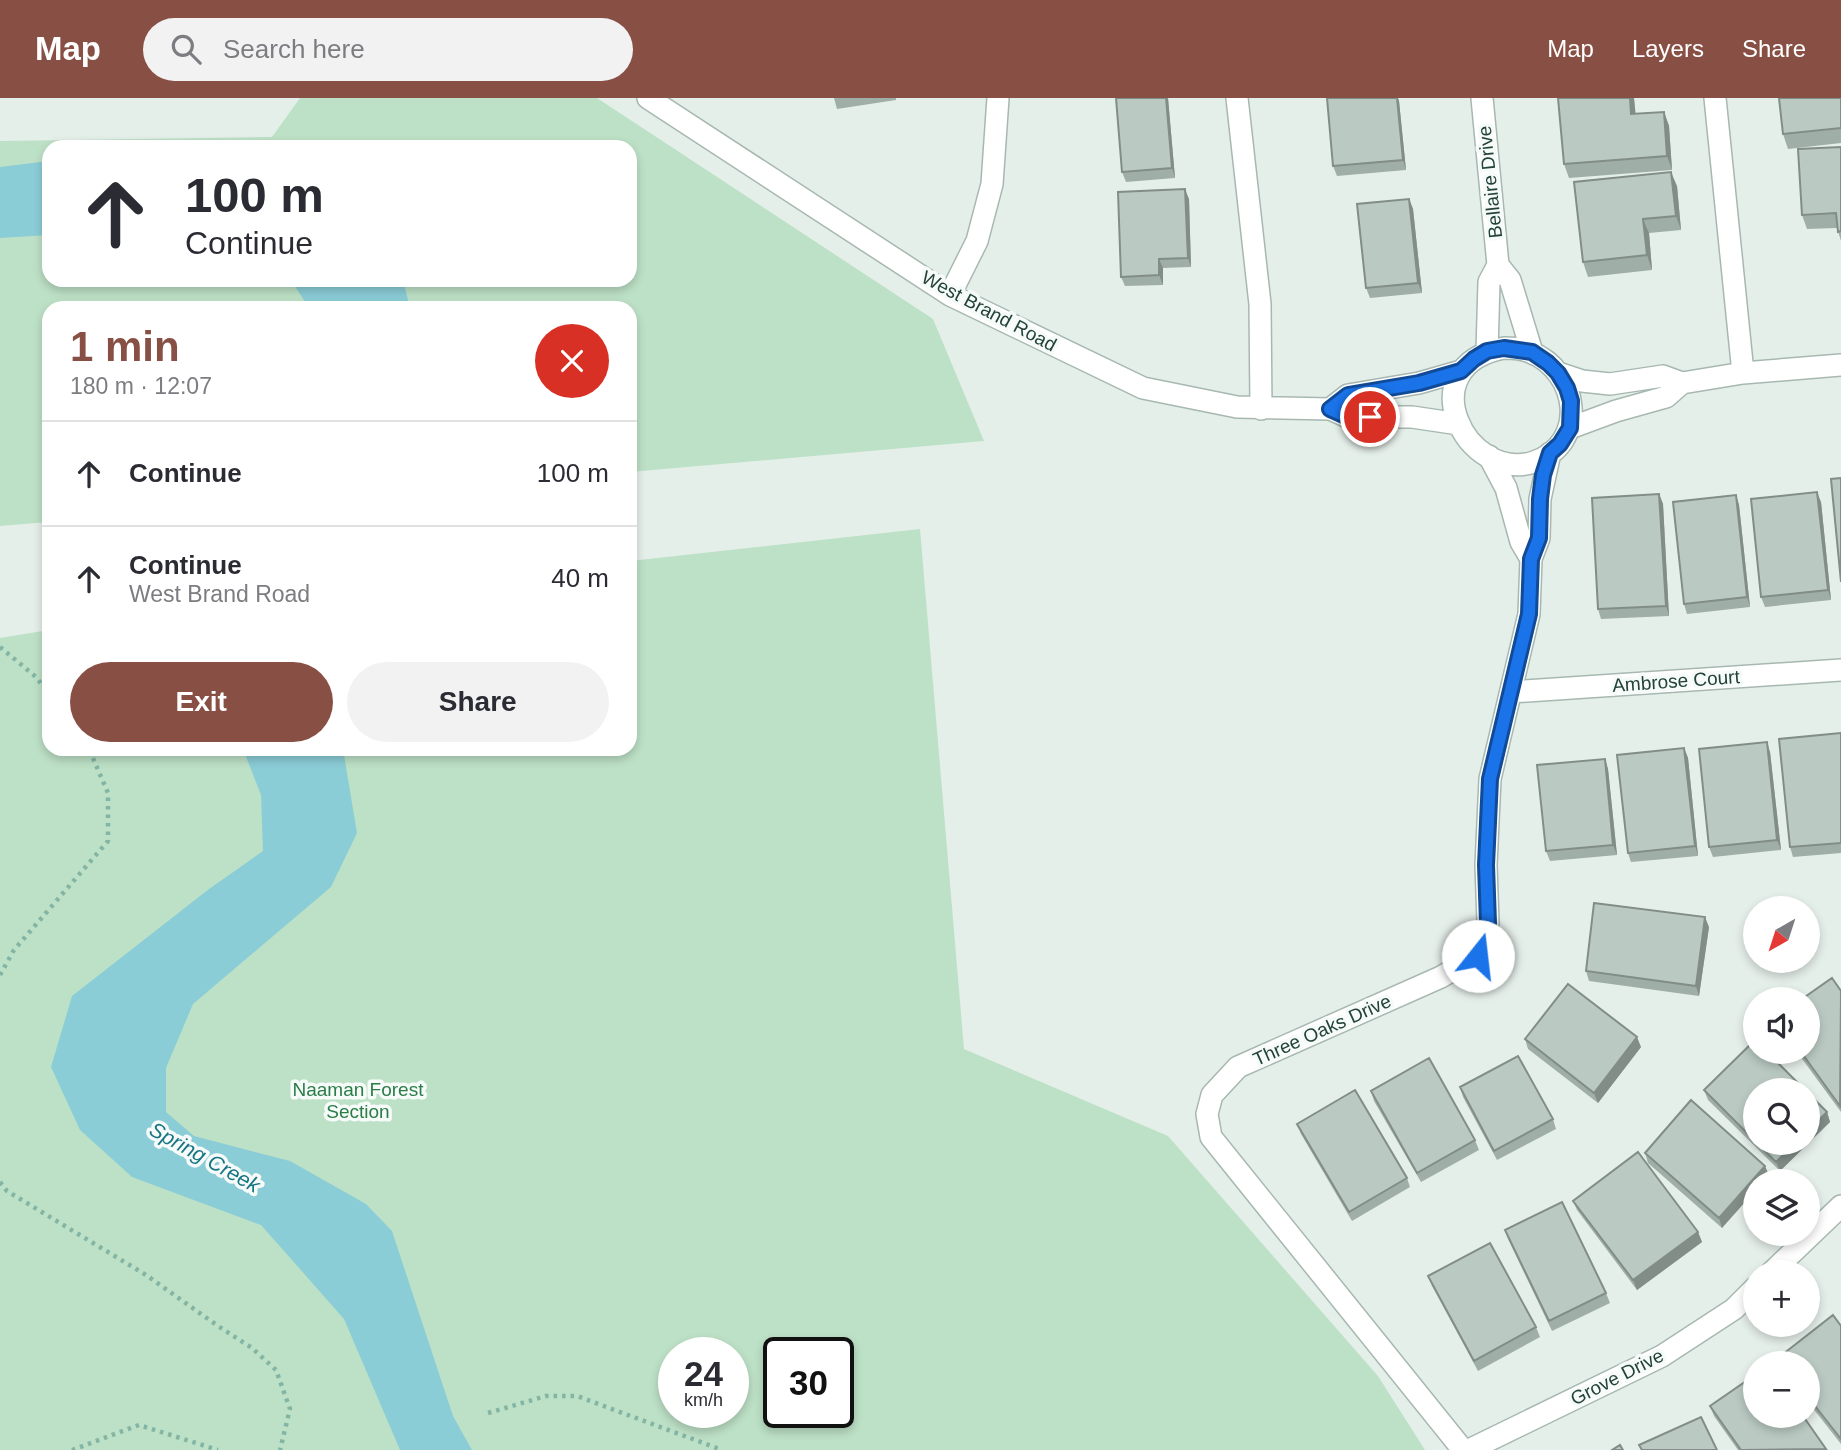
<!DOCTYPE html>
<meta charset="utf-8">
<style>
:root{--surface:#fff;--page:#f2f2f3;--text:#2b2b33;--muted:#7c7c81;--line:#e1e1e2;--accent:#884f44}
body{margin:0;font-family:Arial,sans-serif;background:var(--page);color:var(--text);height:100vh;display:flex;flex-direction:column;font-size:26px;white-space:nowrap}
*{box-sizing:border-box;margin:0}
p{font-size:23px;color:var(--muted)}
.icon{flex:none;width:38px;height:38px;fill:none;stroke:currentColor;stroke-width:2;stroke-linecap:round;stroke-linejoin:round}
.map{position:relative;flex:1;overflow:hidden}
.side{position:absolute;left:42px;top:203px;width:595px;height:455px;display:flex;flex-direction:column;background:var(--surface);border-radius:21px;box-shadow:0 4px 10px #0003}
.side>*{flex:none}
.banner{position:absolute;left:42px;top:42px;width:595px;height:147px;border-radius:21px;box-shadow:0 4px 10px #0003;background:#fff;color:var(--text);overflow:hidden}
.needle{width:46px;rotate:219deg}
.tools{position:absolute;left:1743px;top:798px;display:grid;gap:14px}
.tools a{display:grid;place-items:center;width:77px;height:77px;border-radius:50%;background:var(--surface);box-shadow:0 4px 10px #0003;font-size:35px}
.speed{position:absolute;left:658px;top:1239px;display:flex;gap:14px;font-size:35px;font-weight:700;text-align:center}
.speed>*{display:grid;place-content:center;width:91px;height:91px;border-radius:50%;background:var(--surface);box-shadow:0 4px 10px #0003;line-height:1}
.speed small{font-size:18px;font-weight:400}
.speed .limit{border:4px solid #111;border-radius:10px;background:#fff;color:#111}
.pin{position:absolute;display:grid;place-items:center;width:60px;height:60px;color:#fff;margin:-30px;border:4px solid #fff;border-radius:50%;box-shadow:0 2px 7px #0007}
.me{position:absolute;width:77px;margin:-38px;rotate:16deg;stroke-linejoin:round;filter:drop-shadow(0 0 5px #0008)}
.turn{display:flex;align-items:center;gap:24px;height:147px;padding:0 28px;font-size:32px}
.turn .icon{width:91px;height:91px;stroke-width:2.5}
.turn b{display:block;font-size:49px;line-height:60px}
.round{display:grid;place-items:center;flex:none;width:74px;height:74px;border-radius:37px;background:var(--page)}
.overview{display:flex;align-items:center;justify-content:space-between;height:119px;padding:0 28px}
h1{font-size:42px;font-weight:700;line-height:52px;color:var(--accent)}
.primary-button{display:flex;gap:14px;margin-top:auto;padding:14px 28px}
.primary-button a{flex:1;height:80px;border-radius:42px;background:var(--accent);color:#fff;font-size:28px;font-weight:700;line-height:80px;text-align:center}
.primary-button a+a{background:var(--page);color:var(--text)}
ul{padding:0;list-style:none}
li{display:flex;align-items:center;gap:21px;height:105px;padding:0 28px;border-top:2px solid var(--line)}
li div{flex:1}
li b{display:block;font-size:26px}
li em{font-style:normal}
header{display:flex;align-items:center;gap:42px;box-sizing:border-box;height:98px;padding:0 35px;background:var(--accent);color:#fff}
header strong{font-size:33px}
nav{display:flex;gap:38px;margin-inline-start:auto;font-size:24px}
.search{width:490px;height:63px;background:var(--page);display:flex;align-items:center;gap:18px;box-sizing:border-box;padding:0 24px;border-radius:38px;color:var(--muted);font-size:26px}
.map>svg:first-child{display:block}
</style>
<header>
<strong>Map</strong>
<div class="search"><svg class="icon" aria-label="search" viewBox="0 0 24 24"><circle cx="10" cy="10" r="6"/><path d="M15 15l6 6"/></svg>Search here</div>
<nav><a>Map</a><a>Layers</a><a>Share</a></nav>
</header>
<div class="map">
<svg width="1841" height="1352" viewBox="0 0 1841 1352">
<rect width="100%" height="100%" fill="#e5efea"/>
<path fill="#bde1c6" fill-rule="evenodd" d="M300,0H597L933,221L984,343L630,374V210H49V424L0,428V43L272,39ZM49,49H630V182H49Z
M920,431L964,951L1168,1038L1378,1278L1425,1352H0V540L49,532V651H630V463ZM674,1255H733V1314H674ZM779,1255H838V1314H779Z"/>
<path fill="#8bcdd7" d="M49,63V137L0,140V69Z
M291,182H403L410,210H309Z
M243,651H343L357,735L331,789L193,906L166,970V1014L194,1038L290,1063L366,1106L392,1133L453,1318L472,1352H400L344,1221L261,1127L132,1079L80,1032L51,969L72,898L209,791L263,753L261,697Z"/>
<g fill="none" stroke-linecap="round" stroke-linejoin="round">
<g stroke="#a7b8b1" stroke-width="24">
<path id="minor" d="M648,0L950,197L1143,290L1237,309L1330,311L1348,319H1412L1459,326
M1237,0L1260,206L1261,311
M1482,0L1498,167L1510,182L1532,254
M1715,0L1743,275
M950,197L977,143L992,86L998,0
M1504,250C1513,250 1521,250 1530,254C1579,273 1589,345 1534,364C1466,386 1408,268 1504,250Z
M1487,253L1489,184L1498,167
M1558,275L1582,283L1610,286L1663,278L1682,285L1743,275L1841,267
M1330,311L1348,297L1419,285L1461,273
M1570,330L1616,313L1666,299L1682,285
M1489,358L1506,390L1521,444L1531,461
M1511,594L1841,572
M1772,1174L1841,1108
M1463,1352L1211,1039L1207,1016L1212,997L1238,969L1441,879L1478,857L1488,825L1486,767L1490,681L1529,516L1531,461L1539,440L1540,401L1550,355
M1469,1352L1662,1258L1734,1211L1755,1190"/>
</g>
<path stroke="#84b5a4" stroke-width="4.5" stroke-dasharray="3.5 5" stroke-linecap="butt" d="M0,549L36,579L49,596
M0,877L14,852L108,743V695L89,651
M0,1084L7,1093L146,1177L218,1228L252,1250L276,1272L290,1311L280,1352
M488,1315L546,1298H577L722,1352
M72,1352L139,1327L218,1352"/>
<use href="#minor" stroke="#fff" stroke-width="21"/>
</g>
<path fill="#a0aea8" d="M834,0H896V2L837,11Z
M1168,0L1175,80L1126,84L1122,74Z
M1634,0L1635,16L1664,14L1669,28L1672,72L1569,80L1564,66Z
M1841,0V45L1788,51L1783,36Z
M1399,3L1406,72L1337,78L1333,68Z
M1841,49V143L1837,130L1807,131L1802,117Z
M1677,88L1681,132L1649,135L1652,172L1588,179L1583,164Z
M1189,101L1191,169L1163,170V187L1125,188L1121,179Z
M1409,101L1413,111L1422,195L1370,200L1366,190Z
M1659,396L1663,406L1669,518L1601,521L1598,511Z
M1736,397L1739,407L1750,509L1687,516L1684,506Z
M1821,404L1831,502L1765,509L1761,499Z
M1841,635V755L1793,759L1790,749Z
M1684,650L1688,660L1698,758L1631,764L1628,755Z
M1770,654L1781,752L1713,759L1709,749Z
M1605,661L1608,671L1617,757L1550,763L1546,753Z
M1709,829L1699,898L1589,883L1586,873Z
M1841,893V1014L1797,954H1808Z
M1525,941L1641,949L1598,1005L1528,951Z
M1460,989L1553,1021L1556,1031L1497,1062L1463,999Z
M1704,992H1755V1045H1808L1827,1014L1830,1024L1780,1073L1708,1002Z
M1371,993L1475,1042L1479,1052L1421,1084L1374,1003Z
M1297,1026L1407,1080L1410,1089L1352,1123L1301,1036Z
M1645,1055L1769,1077L1763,1083H1755L1722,1130L1648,1065Z
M1573,1103L1698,1134L1702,1144L1637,1192L1577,1112Z
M1505,1132L1606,1195L1610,1205L1552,1233L1508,1141Z
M1428,1178L1536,1229L1540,1239L1478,1273L1432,1188Z
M1841,1228V1346L1808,1304V1265H1779L1778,1260Z
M1710,1308L1803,1318L1827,1352H1738L1714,1318Z"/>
<path fill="#828d88" d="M1166,0H1168L1175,80L1172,70Z
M1397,0H1398L1399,3L1406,72L1403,62Z
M1630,0H1634L1637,30L1631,16Z
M1664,14L1669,28L1672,72L1667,58Z
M1671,74L1677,88L1681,132L1676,118Z
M1185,91L1189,101L1191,169L1188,160Z
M1409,101L1413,111L1422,195L1418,185Z
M1643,121L1649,135L1652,172L1647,157Z
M1159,161L1163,170V187L1159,177Z
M1817,394L1821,404L1831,502L1828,492Z
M1659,396L1663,406L1669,518L1666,508Z
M1736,397L1739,407L1750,509L1747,499Z
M1767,644L1770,654L1781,752L1777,742Z
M1684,650L1688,660L1698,758L1695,748Z
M1605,661L1608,671L1617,757L1613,747Z
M1705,819L1709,829L1699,898L1696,888Z
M1637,939L1641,949L1598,1005L1594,995Z
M1827,1014L1830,1024L1780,1073L1776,1064L1795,1045H1808V1032Z
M1765,1068L1769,1077L1763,1083H1755V1093L1722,1130L1719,1120Z
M1698,1134L1702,1144L1637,1192L1633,1182Z"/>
<path fill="#bacac3" stroke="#828d88" stroke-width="2" d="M1116,0H1166L1172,70L1122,74Z
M1327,0H1397L1403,62L1333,68Z
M1558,0H1630L1631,16L1664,14L1667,58L1564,66Z
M1779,0H1841V30L1783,36Z
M1841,49V133L1838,134L1836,115L1802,117L1798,51Z
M1671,74L1676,118L1643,121L1647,157L1583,164L1574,84Z
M1185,91L1188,160L1159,161V177L1121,179L1118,94Z
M1409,101L1418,185L1366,190L1357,106Z
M1841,380V484L1831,381Z
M1817,394L1828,492L1761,499L1751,401Z
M1659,396L1666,508L1598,511L1592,400Z
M1736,397L1747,499L1684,506L1673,404Z
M1841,635V745L1790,749L1779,641Z
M1767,644L1777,742L1709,749L1699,651Z
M1684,650L1695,748L1628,755L1617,657Z
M1605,661L1613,747L1546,753L1537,667Z
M1594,805L1705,819L1696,888L1586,873Z
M1832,880L1841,893L1840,1008L1801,954H1808V901H1802Z
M1568,886L1637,939L1594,995L1525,941Z
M1755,942V954H1767L1805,992H1755V1043L1704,992Z
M1518,958L1553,1021L1494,1053L1460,989Z
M1429,960L1475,1042L1417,1075L1371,993Z
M1355,992L1407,1080L1349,1114L1297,1026Z
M1808,995L1827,1014L1808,1032Z
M1691,1002L1765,1068L1719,1120L1645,1055Z
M1757,1045H1795L1776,1064Z
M1638,1054L1698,1134L1633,1182L1573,1103Z
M1562,1104L1606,1195L1549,1223L1505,1132Z
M1490,1145L1536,1229L1474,1263L1428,1178Z
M1833,1217L1841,1228V1341L1808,1299V1265H1781L1778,1260Z
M1755,1277V1318H1803L1826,1351L1741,1352L1710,1308Z
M1701,1319L1717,1352H1642L1639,1347Z
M1620,1347L1623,1352H1612Z"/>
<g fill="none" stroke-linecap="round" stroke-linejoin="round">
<g stroke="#114b97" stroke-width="18">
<path id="route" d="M1370,319H1348L1330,311L1348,297L1419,285L1461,273L1474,261L1487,253L1504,250L1532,254L1548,265L1558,275L1567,290L1571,303L1570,330L1560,346L1550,355L1543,377L1540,401L1539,440L1531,461L1529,516L1490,681L1486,767L1488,825L1478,858"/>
</g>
<use href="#route" stroke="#1a73e8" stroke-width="12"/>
</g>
<g text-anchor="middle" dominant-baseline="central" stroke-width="7" stroke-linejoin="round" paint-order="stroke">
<g font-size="19" fill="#234339" stroke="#f6fbf9">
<text transform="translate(1490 84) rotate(-96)">Bellaire Drive</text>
<text transform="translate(989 213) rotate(28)">West Brand Road</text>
<text transform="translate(1676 583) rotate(-4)">Ambrose Court</text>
<text transform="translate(1322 932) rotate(-24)">Three Oaks Drive</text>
<text transform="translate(1617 1279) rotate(-27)">Grove Drive</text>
</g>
<g font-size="19" fill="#2a7d47" stroke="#f6fbf9">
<text x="358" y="991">Naaman Forest<tspan x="358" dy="22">Section</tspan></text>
</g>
<g font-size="21" font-style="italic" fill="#187584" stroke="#f6fbf9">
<text transform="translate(205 1059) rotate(29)">Spring Creek</text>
</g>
</g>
</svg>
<div class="tools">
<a><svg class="needle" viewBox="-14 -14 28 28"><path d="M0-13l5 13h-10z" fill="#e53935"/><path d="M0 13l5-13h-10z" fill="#7c7c81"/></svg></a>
<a><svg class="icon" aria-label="sound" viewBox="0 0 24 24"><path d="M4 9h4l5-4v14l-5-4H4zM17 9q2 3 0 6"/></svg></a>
<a><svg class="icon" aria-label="search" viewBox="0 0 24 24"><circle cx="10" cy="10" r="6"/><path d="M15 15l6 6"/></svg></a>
<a><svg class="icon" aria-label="layers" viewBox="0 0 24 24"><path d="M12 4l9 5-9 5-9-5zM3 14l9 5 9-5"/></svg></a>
<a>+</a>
<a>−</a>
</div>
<div class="speed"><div>24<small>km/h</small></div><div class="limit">30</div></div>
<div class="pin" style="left:1370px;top:319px;background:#d93025"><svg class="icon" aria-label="arrive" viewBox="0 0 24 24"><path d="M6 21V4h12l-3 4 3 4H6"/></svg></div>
<svg class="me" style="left:1478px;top:858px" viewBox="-20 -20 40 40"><circle r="19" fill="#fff"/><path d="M0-13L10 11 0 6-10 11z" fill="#1a73e8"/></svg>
<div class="banner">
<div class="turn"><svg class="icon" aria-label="ahead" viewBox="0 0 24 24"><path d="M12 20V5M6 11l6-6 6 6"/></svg><div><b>100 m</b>Continue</div></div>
</div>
<section class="side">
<div class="overview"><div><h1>1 min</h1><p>180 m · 12:07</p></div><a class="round" style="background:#d93025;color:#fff"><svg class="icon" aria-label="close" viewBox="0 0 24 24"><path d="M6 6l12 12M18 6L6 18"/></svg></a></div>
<ul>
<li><svg class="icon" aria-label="ahead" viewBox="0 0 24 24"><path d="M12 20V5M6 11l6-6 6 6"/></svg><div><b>Continue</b></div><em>100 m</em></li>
<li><svg class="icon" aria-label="ahead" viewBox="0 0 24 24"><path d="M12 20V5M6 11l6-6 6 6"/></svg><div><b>Continue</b><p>West Brand Road</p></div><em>40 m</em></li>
</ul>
<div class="primary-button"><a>Exit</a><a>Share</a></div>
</section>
</div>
